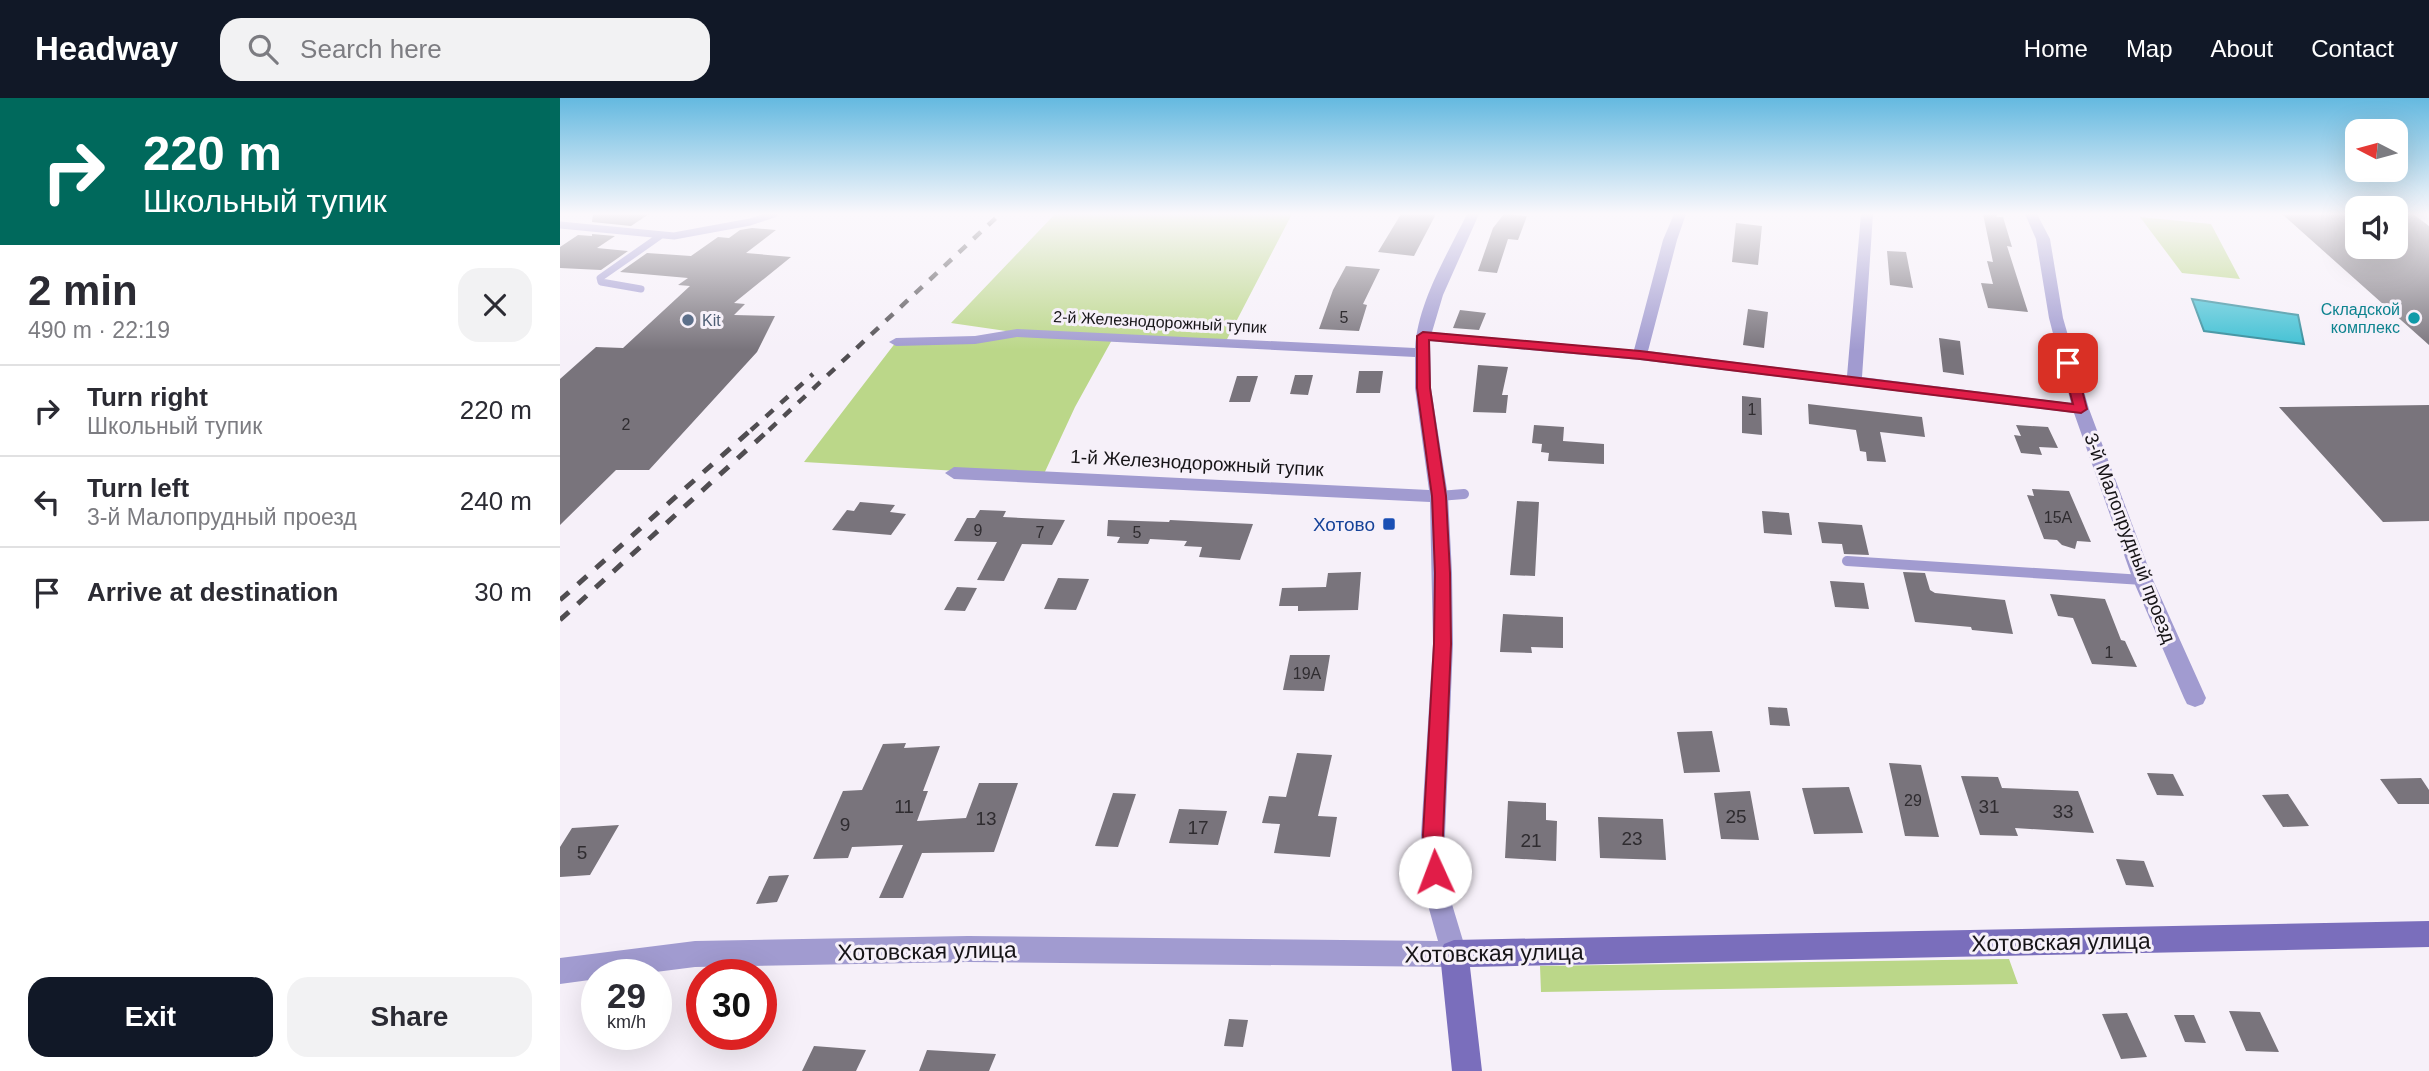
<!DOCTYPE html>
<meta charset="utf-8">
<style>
:root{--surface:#fff;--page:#f2f2f3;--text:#2b2b33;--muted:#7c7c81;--line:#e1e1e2;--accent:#111827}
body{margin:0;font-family:Helvetica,sans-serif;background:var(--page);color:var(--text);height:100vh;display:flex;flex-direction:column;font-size:26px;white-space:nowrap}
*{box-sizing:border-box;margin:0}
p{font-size:23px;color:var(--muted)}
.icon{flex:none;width:38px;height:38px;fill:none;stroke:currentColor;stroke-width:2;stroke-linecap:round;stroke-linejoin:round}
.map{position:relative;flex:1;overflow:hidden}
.sheet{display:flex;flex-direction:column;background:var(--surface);width:560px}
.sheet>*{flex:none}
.hud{background:#00695c;color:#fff;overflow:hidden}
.needle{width:46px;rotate:276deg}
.tools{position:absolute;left:1785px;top:21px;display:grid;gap:14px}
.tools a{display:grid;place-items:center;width:63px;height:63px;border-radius:14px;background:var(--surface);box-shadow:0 7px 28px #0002;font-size:35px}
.speed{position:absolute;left:21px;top:861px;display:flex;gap:14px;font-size:35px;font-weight:700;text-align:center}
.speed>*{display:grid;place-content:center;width:91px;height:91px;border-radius:50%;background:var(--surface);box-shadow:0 7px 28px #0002;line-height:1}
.speed small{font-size:18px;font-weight:400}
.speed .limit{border:10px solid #d22;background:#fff;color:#111}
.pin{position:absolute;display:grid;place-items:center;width:60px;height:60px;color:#fff;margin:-30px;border-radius:14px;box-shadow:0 4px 10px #0006}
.me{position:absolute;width:77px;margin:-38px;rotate:358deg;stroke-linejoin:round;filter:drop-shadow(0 0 5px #0008)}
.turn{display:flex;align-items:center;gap:24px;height:147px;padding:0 28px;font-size:32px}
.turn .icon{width:91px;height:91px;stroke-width:2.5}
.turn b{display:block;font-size:49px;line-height:60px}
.round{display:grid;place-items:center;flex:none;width:74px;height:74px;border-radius:21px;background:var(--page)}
.overview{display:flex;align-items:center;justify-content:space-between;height:119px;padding:0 28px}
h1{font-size:42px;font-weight:700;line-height:52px}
.action{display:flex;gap:14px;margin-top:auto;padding:14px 28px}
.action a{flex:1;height:80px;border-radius:21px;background:var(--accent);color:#fff;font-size:28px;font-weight:700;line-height:80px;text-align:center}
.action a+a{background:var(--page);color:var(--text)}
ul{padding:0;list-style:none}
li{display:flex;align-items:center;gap:21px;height:91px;padding:0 28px;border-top:2px solid var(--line)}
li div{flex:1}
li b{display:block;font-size:26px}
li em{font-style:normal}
header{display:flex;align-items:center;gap:42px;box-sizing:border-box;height:98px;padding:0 35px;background:var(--accent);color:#fff}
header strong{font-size:33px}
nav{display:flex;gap:38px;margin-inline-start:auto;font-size:24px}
.search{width:490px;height:63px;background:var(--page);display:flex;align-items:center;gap:18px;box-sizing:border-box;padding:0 24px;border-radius:21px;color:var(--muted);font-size:26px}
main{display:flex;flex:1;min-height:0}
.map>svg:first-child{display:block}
</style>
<header>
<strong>Headway</strong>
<div class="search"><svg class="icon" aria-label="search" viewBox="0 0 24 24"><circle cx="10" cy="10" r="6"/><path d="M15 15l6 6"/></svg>Search here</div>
<nav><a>Home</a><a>Map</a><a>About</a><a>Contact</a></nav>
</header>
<main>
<section class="sheet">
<div class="hud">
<div class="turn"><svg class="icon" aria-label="right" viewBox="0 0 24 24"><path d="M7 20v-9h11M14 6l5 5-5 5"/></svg><div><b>220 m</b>Школьный тупик</div></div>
</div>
<div class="overview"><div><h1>2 min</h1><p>490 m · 22:19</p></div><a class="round"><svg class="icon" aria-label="close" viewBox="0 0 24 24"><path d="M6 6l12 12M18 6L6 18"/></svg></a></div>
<ul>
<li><svg class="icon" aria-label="right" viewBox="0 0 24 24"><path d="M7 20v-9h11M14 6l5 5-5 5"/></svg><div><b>Turn right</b><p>Школьный тупик</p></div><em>220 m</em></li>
<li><svg class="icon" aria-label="left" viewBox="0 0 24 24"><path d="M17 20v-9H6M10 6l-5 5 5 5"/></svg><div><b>Turn left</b><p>3-й Малопрудный проезд</p></div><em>240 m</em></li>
<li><svg class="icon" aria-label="arrive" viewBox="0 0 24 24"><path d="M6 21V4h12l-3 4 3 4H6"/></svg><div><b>Arrive at destination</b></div><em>30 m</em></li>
</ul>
<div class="action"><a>Exit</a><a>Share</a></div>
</section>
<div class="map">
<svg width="1869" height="973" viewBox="0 0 1869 973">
<rect width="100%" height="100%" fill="#f6f0f9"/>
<path fill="#bbd789" d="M495,116H732L665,245L553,240L515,309L483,378L244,364L336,244L415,242L453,234L391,225Z
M1580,119L1651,126L1680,181L1622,175Z
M1449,861L1458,886L981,894L980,868Z"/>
<path fill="#3ec0d3" stroke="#328c9b" stroke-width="2" d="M1632,201L1738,217L1744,246L1644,233Z"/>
<path fill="#79747c" d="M33,116H89L71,128L32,124Z
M841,116H876L854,158L818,154Z
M944,116L967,118L958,142L948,141L937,175L918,173L933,130Z
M1423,116H1436L1437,119H1443L1452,149L1447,148L1468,214L1428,210L1421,185L1433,186L1427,163L1433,164Z
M1722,116H1797V149H1836V116H1853L1869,128V247Z
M1176,125L1202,128L1198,167L1172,164Z
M192,130L216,132L186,155L231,159L174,205L185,206L174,217L215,218L197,254L89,372H56L0,427V281L36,249L63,250L130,188L118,187L128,180L60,174L87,155L131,158L158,139L169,140L180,132Z
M32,136L55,138L37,150L68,153L41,172L0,170V149L18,137L32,138Z
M1327,153L1346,154L1353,190L1330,187Z
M786,168L820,171L803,206L807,207L799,233L759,231L773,192Z
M1188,211L1208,214L1204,250L1183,247Z
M900,212L926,215L919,232L893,230Z
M1379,240L1400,243L1404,277L1383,274Z
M918,267L948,269L942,297H948L946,315L913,314Z
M799,273H823L820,295H796Z
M735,277H753L748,297L730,296Z
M677,278H698L690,304H669Z
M1182,298L1201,300L1202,337L1182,335Z
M1248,306L1362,319L1365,339L1320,334L1326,364L1307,363L1306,354L1300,353L1296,332L1249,326Z
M1869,307V423L1823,424L1719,309Z
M974,327L1004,329L1003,343L1044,346V366L988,363L989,355L981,354L982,346L972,345Z
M1456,327L1488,329L1498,350L1479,349L1482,357L1461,355L1454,337L1461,338Z
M1472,391L1509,393L1531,444L1517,443L1515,451L1502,447L1497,442L1484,441L1467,397L1474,398Z
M957,403L979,404L975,478L950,477Z
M300,404L335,407L330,414L346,416L331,437L272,432L287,412L294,413Z
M420,412L446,413L443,419L505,422L492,447L462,446L444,483L417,482L437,444L394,443L407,420H415Z
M1202,413L1229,415L1232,437L1204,435Z
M548,422L609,424L610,422L693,426L680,462L639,459L642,449L624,448L627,443L590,441L588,446L557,445L560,439L547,438Z
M1258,424L1302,427L1309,457L1284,456L1282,446L1262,445Z
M801,474L798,512L738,513V508H719L722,490L766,489L768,475Z
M1343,474L1365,475L1370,492L1375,495L1445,502L1453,536L1412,532L1411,529L1355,524Z
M498,480L529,481L516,512L484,511Z
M1270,483L1304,485L1309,511L1275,509Z
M397,489L417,490L405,513L384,512Z
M1490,496L1545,501L1561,542L1565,543L1577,569L1532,566L1513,520L1498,518Z
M943,516L1003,519V550L971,549L972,555L940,554Z
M730,557H770L764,593L723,592Z
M1208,609L1227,610L1230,628L1210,627Z
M1152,633L1160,674L1124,675L1117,634Z
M346,645L344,650L380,648L363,693H368L357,723L406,720L419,685H458L434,754L362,755L343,800H319L343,747L292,749L288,760L253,761L283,693L302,692L323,646Z
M737,655L772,657L758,718L777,719L770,759L714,755L720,726L702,725L709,698L726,699Z
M1329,665L1361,667L1379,739L1345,738Z
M1587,675L1613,676L1624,698L1597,697Z
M1401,678L1438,679L1442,690L1518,693L1534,735L1455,730L1458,738L1420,737Z
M1861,680L1869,692V706H1838L1820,681Z
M1289,689L1303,735L1254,736L1242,690Z
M1190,693L1199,742L1161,741L1154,695Z
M553,695L576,696L558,749L535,748Z
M1728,696L1749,728L1723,729L1702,697Z
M948,703L986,705V722L997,723L996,763L945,760Z
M619,711L667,713L658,747L609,745Z
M1038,719L1103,721L1106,762L1040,760Z
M59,727L30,777L0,779V749L12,730Z
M1556,761L1584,763L1594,789L1566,787Z
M229,777L217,804L196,806L209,778Z
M1669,913L1700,914L1719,954L1686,953Z
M1567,915L1587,959L1561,961L1542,916Z
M1614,917H1634L1646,945L1625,944Z
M669,921L688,922L683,949L664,948Z
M254,948L306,952L296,973H242Z
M367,952L436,956L429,973H359Z"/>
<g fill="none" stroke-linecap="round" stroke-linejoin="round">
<path stroke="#a19bd0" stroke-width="7" d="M0,127L114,138L190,124L214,116
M81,191L41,184L40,180L100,138"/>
<path stroke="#a19bd0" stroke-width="10" d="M879,398L904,396
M1287,463L1583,482"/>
<path fill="#a19bd0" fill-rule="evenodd" d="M907,116H919L883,197L872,234L1074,252L1103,142L1114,116H1126L1117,142L1088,253L1287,278L1301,116H1313L1302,279L1511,305L1489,220L1476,141L1465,116H1477L1490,141L1503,220L1529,311L1593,482L1646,600L1643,606L1635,609L1627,606L1624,600L1573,482L1514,315L1080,262L870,243L871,290L888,398L892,475L893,546L885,737L888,793L907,856L903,865L894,869L408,864L135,869L72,877H37V881L0,886V860L135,843L408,838L878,843L864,793L861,737L873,546L870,404L394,381L385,375L394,369L869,392L855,290V259L457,239L415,246L336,248L329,244L336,240L415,238L457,231L855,250C858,204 887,157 907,116Z"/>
<path fill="#7a6ebc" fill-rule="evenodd" d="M1869,823V849L910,869L922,973H892L880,856L884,846L894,842Z"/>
<path stroke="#504d51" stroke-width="4.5" stroke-dasharray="10 10" stroke-linecap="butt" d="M191,332L253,276
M209,332L440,116"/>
<path stroke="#504d51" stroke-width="5" stroke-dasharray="12 12" stroke-linecap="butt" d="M0,502L193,330
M0,522L211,330"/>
</g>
<linearGradient id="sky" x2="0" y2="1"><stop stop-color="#64b9e0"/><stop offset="0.46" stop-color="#fbf8fc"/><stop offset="1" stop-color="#fbf8fc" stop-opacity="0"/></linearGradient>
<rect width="1869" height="252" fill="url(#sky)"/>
<path fill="#e11d48" stroke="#92132f" stroke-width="2" d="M863,234L1080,253L1513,306L1502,265L1508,262L1515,265L1527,311L1521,315L1080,261L869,242L870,290L886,398L890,475L891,546L883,737L885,774L882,780L875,783L868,780L865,774L863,737L874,546L875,475L872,398L857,290V238Z"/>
<circle fill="#0f9aa8" stroke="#f6f0f9" stroke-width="2.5" cx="1854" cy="220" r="7"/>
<circle fill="#5c6f8a" stroke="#f6f0f9" stroke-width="2.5" cx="128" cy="222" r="7"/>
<rect fill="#1a4fb4" stroke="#f6f0f9" stroke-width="2.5" x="822" y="419" width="14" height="14" rx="3.5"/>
<g text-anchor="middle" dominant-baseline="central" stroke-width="6" stroke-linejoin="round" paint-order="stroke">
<g font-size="16" fill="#0d838f" stroke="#f6f0f9" text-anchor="end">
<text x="1840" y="211">Складской<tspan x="1840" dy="18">комплекс</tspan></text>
</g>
<g font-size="16" fill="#2f2c30">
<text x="784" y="219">5</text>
<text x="1192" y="311">1</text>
<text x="66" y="326">2</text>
<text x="1498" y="419">15А</text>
<text x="418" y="432">9</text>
<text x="480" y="434">7</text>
<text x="577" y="434">5</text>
<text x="1549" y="554">1</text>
<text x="747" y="575">19А</text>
<text x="1353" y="702">29</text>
</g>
<g font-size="16" fill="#4e5e75" stroke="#f6f0f9" text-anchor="start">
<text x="142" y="222">Kit</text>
</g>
<g font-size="16" fill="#161417" stroke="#f6f0f9">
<text transform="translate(600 224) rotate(3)">2-й Железнодорожный тупик</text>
</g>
<g font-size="19" fill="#161417" stroke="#f6f0f9">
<text transform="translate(637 365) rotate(3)">1-й Железнодорожный тупик</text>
<text transform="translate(1570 440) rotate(69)">3-й Малопрудный проезд</text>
</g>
<g font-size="19" fill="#164399" stroke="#f6f0f9" text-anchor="end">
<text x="815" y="426">Хотово</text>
</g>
<g font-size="19" fill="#2f2c30">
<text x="344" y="708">11</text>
<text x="1429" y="708">31</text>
<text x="1503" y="713">33</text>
<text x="1176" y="718">25</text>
<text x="426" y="720">13</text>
<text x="285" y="726">9</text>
<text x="638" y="729">17</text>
<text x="1072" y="740">23</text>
<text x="971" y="742">21</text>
<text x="22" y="754">5</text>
</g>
<g font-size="23" fill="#161417" stroke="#f6f0f9">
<text transform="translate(1501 844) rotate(-1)">Хотовская улица</text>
<text transform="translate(367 853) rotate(-1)">Хотовская улица</text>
<text transform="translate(934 855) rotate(-1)">Хотовская улица</text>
</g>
</g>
</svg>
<div class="tools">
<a><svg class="needle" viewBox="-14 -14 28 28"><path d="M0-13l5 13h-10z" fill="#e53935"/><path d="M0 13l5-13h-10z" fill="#7c7c81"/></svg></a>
<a><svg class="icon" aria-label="sound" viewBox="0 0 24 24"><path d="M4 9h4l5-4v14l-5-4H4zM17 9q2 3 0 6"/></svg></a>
</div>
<div class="speed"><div>29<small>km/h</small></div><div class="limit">30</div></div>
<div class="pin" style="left:1508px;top:265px;background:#d93025"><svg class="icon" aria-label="arrive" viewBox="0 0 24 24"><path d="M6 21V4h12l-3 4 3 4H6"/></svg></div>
<svg class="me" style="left:875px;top:774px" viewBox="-20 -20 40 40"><circle r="19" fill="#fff"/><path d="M0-13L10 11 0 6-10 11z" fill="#e11d48"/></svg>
</div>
</main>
